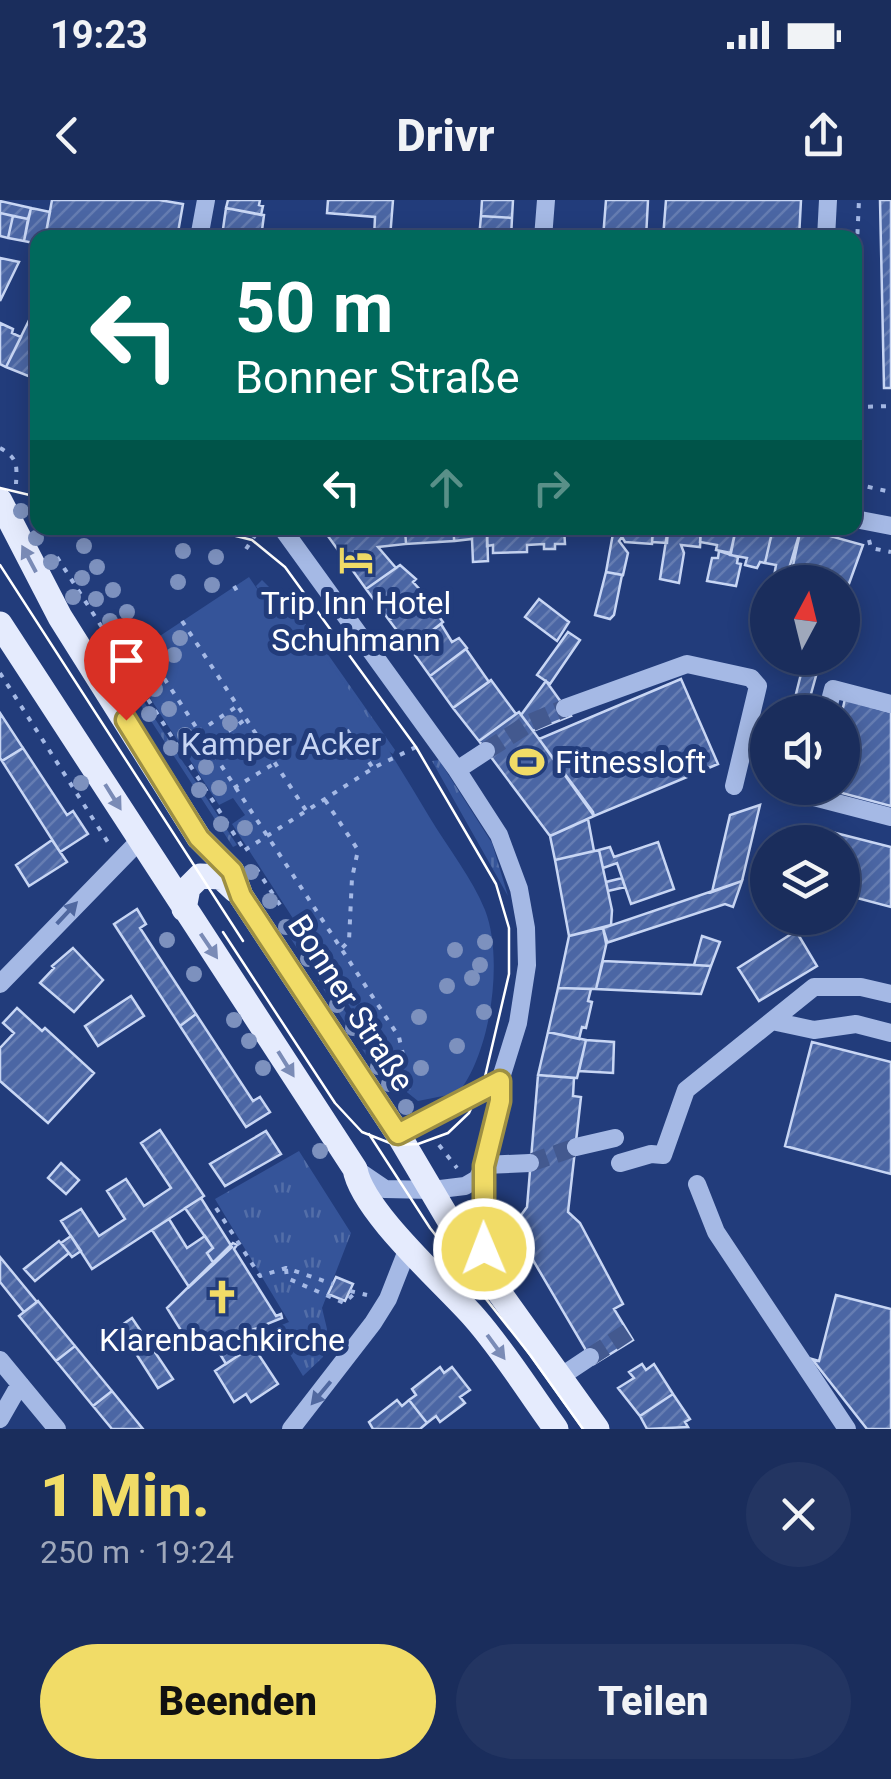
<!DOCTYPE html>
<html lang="de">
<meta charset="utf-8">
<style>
:root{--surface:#1a2d5c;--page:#233562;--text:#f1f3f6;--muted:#9fa8bb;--line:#384972;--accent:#f1dc67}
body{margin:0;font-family:Roboto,sans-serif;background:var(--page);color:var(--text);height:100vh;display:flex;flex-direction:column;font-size:38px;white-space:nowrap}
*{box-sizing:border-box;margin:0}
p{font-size:32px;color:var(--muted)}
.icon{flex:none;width:55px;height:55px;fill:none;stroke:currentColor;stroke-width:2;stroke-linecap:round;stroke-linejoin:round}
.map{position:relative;height:1229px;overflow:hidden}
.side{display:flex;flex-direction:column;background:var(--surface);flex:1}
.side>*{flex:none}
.hud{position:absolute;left:30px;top:30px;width:832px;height:305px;border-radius:20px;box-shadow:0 5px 25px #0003,0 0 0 2px var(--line);background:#00695c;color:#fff;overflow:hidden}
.needle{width:65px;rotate:7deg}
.tools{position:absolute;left:750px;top:365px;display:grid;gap:20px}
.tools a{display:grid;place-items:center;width:110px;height:110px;border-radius:50%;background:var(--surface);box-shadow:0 5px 25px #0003,0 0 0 2px var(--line);font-size:50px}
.pin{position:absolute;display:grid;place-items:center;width:85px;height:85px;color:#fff;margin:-102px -42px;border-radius:50% 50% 50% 0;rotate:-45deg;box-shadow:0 0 10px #0007}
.pin .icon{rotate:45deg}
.me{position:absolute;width:110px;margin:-55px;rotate:359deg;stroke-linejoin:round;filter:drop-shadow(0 0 8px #0008)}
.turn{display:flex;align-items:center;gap:35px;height:210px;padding:0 40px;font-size:45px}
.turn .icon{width:130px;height:130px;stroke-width:2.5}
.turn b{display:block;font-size:70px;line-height:85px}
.lanes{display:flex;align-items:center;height:95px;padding:0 40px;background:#0003;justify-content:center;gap:50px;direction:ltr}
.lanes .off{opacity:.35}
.round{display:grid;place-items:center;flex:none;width:105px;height:105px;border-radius:52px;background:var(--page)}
.head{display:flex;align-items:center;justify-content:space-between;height:170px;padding:0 40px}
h1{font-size:60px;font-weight:800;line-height:75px;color:var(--accent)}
.button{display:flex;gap:20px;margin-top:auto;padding:20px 40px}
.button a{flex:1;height:115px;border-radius:60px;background:var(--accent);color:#111;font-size:40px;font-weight:800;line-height:115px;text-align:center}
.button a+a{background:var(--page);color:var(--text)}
.status{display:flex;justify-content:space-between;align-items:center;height:70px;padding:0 50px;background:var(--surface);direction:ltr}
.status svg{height:28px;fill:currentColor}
header{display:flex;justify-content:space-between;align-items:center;height:130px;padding:0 40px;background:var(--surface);font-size:45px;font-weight:800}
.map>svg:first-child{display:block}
</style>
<div class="status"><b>19:23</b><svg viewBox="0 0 49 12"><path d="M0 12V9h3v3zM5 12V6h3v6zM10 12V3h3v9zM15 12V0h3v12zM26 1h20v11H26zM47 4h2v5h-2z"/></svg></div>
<header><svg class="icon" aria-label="back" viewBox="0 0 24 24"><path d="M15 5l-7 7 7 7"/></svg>Drivr<svg class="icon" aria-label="share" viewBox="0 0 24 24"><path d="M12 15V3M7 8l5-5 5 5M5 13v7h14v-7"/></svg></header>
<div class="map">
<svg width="891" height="1229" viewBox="0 0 891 1229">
<defs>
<pattern id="grass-tufts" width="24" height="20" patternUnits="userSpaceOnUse" patternTransform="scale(2.5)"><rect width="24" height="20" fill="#355499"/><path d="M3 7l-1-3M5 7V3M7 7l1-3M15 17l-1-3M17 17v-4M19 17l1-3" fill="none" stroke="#536ea8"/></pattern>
<pattern id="building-hatch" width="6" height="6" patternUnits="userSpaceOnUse" patternTransform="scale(2.5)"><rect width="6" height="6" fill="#4b66a4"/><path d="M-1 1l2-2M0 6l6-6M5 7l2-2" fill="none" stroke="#667db2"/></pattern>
</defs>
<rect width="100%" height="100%" fill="#223c7b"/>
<path fill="url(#grass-tufts)" d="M262,380L308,426L395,550L393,554L350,528L256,386Z
M120,465L237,645L233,647L116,467Z
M439,560L492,643L508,696L432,561Z
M287,721L382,869L377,872L282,725Z
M299,951L351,1033L322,1108L327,1129L323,1157L303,1176L274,1128L289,1122L215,999Z"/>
<path fill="#355499" d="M249,377L269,406L278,399C337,464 385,543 430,618C448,648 472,678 485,710C504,758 491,853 458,893L418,901L403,889L232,624L245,615L233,598L219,605L125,459Z"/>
<path fill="url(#building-hatch)" stroke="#c8d6f4" stroke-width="2.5" d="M52,0H159L183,4L177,38H45Z
M228,0H260L259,5L263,6L261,15L226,8Z
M328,0H393L390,38H374L375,17L327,13Z
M482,0H513L512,18L481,16Z
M606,0H648L646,38H603Z
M666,0H801L799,38H663Z
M880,0H891V188H884Z
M0,1L31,8L28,19L0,13Z
M31,8L50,12L45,38H38V44L24,41Z
M226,8L264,15L261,38L222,36Z
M0,13L13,16L8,38L0,36Z
M13,16L28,19L24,41L8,38Z
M481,16L512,18L511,38H479Z
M0,58L19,62L0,101Z
M38,102V180L6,167Z
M0,123L13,129L12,133L21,137L6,167L0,164Z
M327,328H405L406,344L378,347L396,368L366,389L325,332Z
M405,328H454V341L406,344Z
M454,328H487L488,361L473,362L472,339L454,341Z
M487,328H564L565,344H555V349H544V344L527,345V352L493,353V345L487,346Z
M614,328H653L652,344L625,342L622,337L619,341L628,353L623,375L606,372Z
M653,328H668L667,343L652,342Z
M668,328H701L700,347L681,345L684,353L679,383L660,379Z
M701,328H736L731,353L716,350L717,345L700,342Z
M736,328H773L765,363L760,362L757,368L745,365L747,358L730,355Z
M773,328H801L785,382H773L776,365L765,363Z
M801,328L863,345L842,403V382H824L826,377L815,375V382L798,379L799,372L792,370Z
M719,351L738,357L737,363L741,364L736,386L707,381L712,358H718Z
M400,365L416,379L413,382L424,394L389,420L366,389Z
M606,372L622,375L614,415L610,419L595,415Z
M422,396L439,412L437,414L443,422L410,448L389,420Z
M539,399L569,422L557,441L525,417Z
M441,424L452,442L459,438L467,448L430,476L410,448Z
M568,432L580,440L550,484L537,475Z
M466,449L489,482L453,508L430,476Z
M804,462L819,465L809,501L795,498Z
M681,479L718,564L594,616L539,539Z
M491,480L516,514L479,541L453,508Z
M546,481L571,516L533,531L521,515Z
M845,499L891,512V606L823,588H842V512Z
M519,512L593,612L594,616L550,636L479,541Z
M0,513L23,548L2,561L0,558Z
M23,548L67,615L73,611L88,634L60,652L2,561Z
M760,605L742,681L712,692L730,615Z
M588,619L594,651L555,660L550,636Z
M812,627L891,647V707L842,694V642H808Z
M52,640L67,662L29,686L16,665Z
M658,642L674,689L631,704L617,663L603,668L599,650L610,647L614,657Z
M599,650L612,710L611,725L569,736L555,660Z
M622,678L625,687L608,691L606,682Z
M742,681L733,707L725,704L606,743L603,728Z
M137,709L146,724L140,728L196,814L180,826L114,724Z
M603,728L607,741L596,789L558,788L569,736Z
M796,731L817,766L759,801L738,768Z
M702,736L720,742L711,766L694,765Z
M73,748L103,780L74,812L40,783L54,768L52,766Z
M603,761L694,765L711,766L701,794L596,789Z
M558,788L591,789L588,801L592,802L586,828L582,827L579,839L548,832Z
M131,796L144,816L98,846L85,826Z
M17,808L42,831L45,828L94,873L48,923L0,881V848L14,833L3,823Z
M196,814L253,901L260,897L270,912L246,927L180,826Z
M548,832L586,840L577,878L538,875Z
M586,840L614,842L613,873L579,871Z
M812,842L891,862V974L785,946Z
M538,875L574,878L573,896L581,897L568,1012L580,1023L623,1104L614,1109L633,1140L594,1164L513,1026L527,1007Z
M160,930L204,996L92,1069L61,1021L81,1009L99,1036L125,1019L107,991L126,979L144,1006L171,988L141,943Z
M266,931L281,954L225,986L210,964Z
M61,963L79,980L66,994L48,978Z
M201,998L232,1047L214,1064L207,1053L213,1048L185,1008Z
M169,1019L187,1048L205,1036L213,1048L207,1053L214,1064L189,1087L152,1030Z
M71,1036L81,1051L72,1057L61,1043Z
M59,1041L69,1053L35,1081L24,1069Z
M233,1043L237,1045L234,1049L276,1116L281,1114L282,1118L195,1153L167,1108Z
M0,1057L37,1102L24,1112L0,1082Z
M336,1077L353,1084L345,1101L328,1094Z
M836,1095L891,1109V1229H867L812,1159L819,1161Z
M38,1101L75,1146L56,1161L19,1116Z
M132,1118L173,1179L158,1188L119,1127Z
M239,1134L248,1149L226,1164L214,1144Z
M75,1146L112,1191L93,1206L56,1161Z
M253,1146L278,1184L251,1202L246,1194L234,1202L215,1171Z
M642,1164L646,1170L654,1164L673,1194L640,1216L618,1188L634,1178L629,1172Z
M440,1167L444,1173L452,1167L470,1190L460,1197L465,1203L440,1222L436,1216L427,1223L409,1200L416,1195L412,1189Z
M112,1191L143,1229H112L93,1206Z
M673,1194L690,1219L685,1222L688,1227L647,1229L640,1216Z
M397,1200L402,1206L409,1200L427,1223L420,1229H373L369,1222Z"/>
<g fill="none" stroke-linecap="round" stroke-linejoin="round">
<path stroke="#43598f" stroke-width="18" stroke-dasharray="18 9" stroke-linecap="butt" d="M486,551L528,524L565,508
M530,963L576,947
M590,1157L628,1132"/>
<path stroke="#a5b9e5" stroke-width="4" stroke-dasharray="5 8" stroke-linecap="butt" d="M855,86L859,0
M855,207L891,206
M0,248C18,258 17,265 16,284
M855,284L891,292
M869,340L871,348L891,352
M246,349L256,334L263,336
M57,357L243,648
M234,386L240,396
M182,421L307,612
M143,446L399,837L404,859L399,867L384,877
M0,473L109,644
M347,530L373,568
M198,532L236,507
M207,546L246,519
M234,588L275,563
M325,600L358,650L352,678L349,741L340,750
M245,650L375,567L416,547
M256,668L280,705L279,712
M404,859L409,894
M439,945L457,968
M216,1008L260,1076L286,1068L333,1084
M505,1020L513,1050L511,1059
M286,1069L287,1078L344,1103L355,1093
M350,1091L367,1095"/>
<path stroke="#a5b9e5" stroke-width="18" d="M199,38L206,0
M543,38L546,0
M826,38L828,0
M855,319L891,326
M282,328L457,570L499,635L519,689L526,728L527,765L518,823L500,881V901L484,965L485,1072
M565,508L687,464L751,478L758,486L734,586
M827,512L833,489L891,504
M457,570L486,551
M808,588L806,595L891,617
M0,784L140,640
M772,821L814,830L856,824L891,833
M398,934L500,881
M576,947L615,938
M620,963L651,954L663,955L686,890L814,787H861L891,794
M484,965L530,963
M357,970L385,989L432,990L465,986L477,979L484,966
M697,984L716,1032L847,1229
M0,1160L57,1229
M560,1177L590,1157
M0,1219L20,1184
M291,1229L373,1123L388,1099L408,1048"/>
<path stroke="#e5ebfd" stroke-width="25" d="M0,301L60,417L199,638L232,671L241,696L398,934L456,1032L597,1229
M0,424L355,969C362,1011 444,1083 474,1117C504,1151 529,1192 556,1229
M184,709L188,688L200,676L221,677L235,690"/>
<path stroke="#fff" stroke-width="2.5" d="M0,288L38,297
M204,328L252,340L285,367L416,547L496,684L509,728V774L484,881L469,913L448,933L418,944L395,945L362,932L335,903L223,732
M0,365L243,741
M369,934L430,1028L531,1156L583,1229"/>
</g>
<g fill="#7d91be">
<circle cx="21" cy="311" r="8"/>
<circle cx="36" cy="338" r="8"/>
<circle cx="84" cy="346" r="8"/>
<circle cx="183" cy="351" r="8"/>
<circle cx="216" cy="357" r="8"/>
<circle cx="51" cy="362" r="8"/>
<circle cx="97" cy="367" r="8"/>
<circle cx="82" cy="378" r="8"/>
<circle cx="178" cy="382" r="8"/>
<circle cx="212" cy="385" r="8"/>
<circle cx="113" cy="390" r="8"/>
<circle cx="73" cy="397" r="8"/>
<circle cx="96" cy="399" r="8"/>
<circle cx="127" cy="412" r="8"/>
<circle cx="110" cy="421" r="8"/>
<circle cx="142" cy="435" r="8"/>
<circle cx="180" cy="438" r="8"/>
<circle cx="126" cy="445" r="8"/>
<circle cx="174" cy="455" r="8"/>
<circle cx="139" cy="465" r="8"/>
<circle cx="155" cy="489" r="8"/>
<circle cx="169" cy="509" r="8"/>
<circle cx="149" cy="514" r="8"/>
<circle cx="230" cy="523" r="8"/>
<circle cx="185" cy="535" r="8"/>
<circle cx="171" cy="548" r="8"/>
<circle cx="206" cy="567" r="8"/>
<circle cx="81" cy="583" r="8"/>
<circle cx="219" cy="588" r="8"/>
<circle cx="199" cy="590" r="8"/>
<circle cx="221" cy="624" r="8"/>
<circle cx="245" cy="628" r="8"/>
<circle cx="251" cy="672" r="8"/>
<circle cx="270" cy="701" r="8"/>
<circle cx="286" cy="727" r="8"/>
<circle cx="167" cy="740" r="8"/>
<circle cx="485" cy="742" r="8"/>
<circle cx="455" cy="750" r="8"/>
<circle cx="308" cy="759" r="8"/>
<circle cx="480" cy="765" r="8"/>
<circle cx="194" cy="774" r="8"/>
<circle cx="472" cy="778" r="8"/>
<circle cx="447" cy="786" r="8"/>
<circle cx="337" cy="805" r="8"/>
<circle cx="484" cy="812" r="8"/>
<circle cx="419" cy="817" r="8"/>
<circle cx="234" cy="820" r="8"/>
<circle cx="353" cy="828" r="8"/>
<circle cx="249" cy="841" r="8"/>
<circle cx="457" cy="846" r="8"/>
<circle cx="378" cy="867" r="8"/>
<circle cx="263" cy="868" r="8"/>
<circle cx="421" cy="868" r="8"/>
<circle cx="389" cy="884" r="8"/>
<circle cx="406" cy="907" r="8"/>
<circle cx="320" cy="951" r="8"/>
</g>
<defs><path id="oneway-solid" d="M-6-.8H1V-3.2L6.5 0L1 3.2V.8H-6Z" transform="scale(2.5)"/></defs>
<g fill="#7a8bb6">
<use href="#oneway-solid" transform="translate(29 359) rotate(-118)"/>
<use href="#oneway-solid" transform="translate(113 597) rotate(58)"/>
<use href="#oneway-solid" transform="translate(209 746) rotate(56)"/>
<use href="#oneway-solid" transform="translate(286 864) rotate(58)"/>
<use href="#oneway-solid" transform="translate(496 1147) rotate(54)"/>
</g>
<g fill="#5068a0">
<use href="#oneway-solid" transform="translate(67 713) rotate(-47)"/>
<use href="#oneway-solid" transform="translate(321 1193) rotate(130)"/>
</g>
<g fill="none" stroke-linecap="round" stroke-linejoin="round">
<g stroke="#9d8f43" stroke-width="25">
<path id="route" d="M126,520L199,638L232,671L241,696L398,934L500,881V901L484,966V1049"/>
</g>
<use href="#route" stroke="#f1dc67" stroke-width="18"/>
</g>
<defs>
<g id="hotel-bare" transform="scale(2.7)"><path d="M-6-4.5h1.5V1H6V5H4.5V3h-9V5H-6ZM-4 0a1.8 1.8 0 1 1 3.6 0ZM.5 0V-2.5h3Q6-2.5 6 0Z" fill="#f1dc67" stroke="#223c7b" stroke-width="2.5" paint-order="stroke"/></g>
<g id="stadium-bare" transform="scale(2.7)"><path d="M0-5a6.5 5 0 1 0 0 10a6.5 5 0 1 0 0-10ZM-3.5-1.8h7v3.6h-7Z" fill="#f1dc67" stroke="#223c7b" stroke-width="2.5" paint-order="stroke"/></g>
<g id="church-bare" transform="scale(2.7)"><path d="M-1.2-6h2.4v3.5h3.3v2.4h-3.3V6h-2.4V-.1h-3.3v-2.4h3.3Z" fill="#f1dc67" stroke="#223c7b" stroke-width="2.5" paint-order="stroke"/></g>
</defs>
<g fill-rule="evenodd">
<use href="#hotel-bare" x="356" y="360"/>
<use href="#stadium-bare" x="527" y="562"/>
<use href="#church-bare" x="222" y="1097"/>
</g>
<g text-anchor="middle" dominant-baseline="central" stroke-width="10" stroke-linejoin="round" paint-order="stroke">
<g font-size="32" fill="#fff" stroke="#223c7b">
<text x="356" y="403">Trip Inn Hotel<tspan x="356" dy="37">Schuhmann</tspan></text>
<text x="555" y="562" text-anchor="start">Fitnessloft</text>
<text x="222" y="1140">Klarenbachkirche</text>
</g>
<g font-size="32" fill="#c8d6f4" stroke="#223c7b">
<text x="281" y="544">Kamper Acker</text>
</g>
<g font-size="32" fill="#fff" stroke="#223c7b">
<text transform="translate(351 803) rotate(57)">Bonner Straße</text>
</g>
</g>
</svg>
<div class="tools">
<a><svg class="needle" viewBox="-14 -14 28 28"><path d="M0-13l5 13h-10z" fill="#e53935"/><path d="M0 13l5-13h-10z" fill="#9fa8bb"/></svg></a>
<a><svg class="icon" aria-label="sound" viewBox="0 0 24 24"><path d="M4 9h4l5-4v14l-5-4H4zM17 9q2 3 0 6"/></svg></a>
<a><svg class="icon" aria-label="layers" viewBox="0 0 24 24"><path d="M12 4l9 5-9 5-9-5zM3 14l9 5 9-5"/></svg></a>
</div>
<div class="pin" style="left:126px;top:520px;background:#d93025"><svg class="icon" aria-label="arrive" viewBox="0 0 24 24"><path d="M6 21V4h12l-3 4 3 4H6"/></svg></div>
<svg class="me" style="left:484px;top:1049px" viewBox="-20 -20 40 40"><circle r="17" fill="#f1dc67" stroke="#fff" stroke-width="3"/><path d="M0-11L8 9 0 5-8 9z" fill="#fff"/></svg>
<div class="hud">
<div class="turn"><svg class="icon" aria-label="left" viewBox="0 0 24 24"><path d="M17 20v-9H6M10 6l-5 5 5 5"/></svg><div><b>50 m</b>Bonner Straße</div></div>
<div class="lanes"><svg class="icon" aria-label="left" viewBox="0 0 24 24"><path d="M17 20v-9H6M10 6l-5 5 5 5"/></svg><svg class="icon off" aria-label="ahead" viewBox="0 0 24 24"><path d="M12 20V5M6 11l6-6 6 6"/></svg><svg class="icon off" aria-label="right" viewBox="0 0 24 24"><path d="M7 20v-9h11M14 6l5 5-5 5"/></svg></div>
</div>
</div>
<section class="side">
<div class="head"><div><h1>1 Min.</h1><p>250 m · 19:24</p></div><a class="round"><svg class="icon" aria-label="close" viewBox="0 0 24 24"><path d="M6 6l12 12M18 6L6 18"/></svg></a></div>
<div class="button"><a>Beenden</a><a>Teilen</a></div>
</section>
